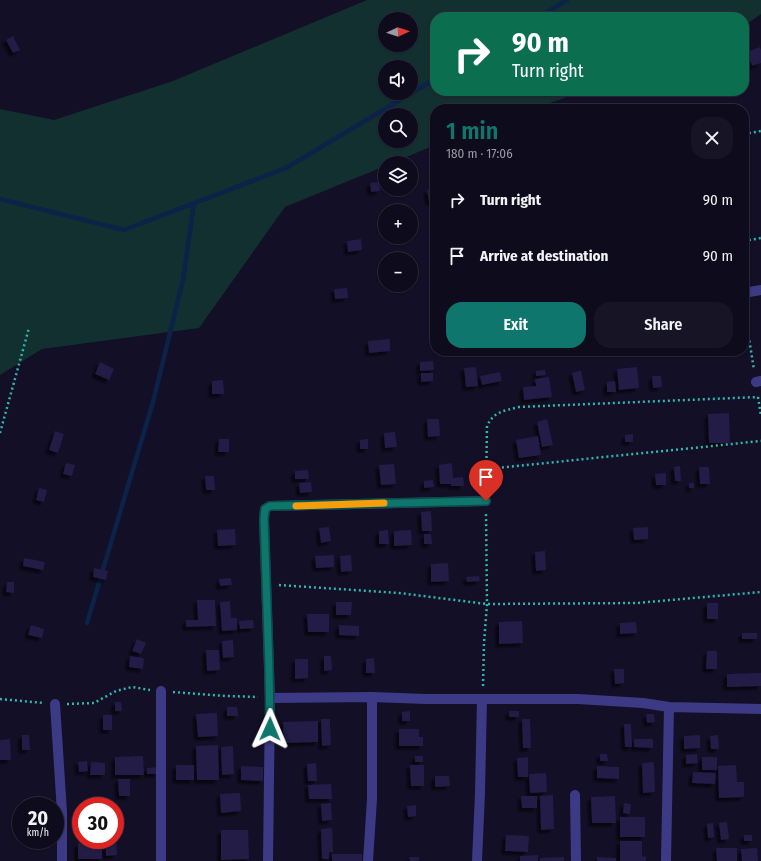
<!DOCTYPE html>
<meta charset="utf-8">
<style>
:root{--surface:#0e0b1c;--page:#171425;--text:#f1f3f6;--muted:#9b9ba3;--line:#2e2b3b;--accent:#0f766e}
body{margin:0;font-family:"Fira Sans Condensed",sans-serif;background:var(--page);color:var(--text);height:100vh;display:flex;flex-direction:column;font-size:15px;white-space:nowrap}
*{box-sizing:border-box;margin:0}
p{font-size:13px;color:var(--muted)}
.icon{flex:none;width:22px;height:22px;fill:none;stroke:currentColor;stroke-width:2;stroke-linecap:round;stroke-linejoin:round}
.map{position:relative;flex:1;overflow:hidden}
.panel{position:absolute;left:430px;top:104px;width:319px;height:252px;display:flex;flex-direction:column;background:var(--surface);border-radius:16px;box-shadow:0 1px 3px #0004,0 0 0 1px var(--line)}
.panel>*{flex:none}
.hud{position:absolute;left:430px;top:12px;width:319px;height:84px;border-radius:16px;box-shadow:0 1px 3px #0004,0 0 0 1px var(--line);background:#0b6e4f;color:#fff;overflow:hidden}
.needle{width:26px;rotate:87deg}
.tools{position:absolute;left:378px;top:12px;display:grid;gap:8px}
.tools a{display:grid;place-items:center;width:40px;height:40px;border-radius:50%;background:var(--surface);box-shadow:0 1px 3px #0004,0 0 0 1px var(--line);font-size:20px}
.speed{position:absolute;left:12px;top:797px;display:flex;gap:8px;font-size:20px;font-weight:700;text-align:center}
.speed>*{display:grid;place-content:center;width:52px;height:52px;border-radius:50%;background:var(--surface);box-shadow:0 1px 3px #0004,0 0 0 1px var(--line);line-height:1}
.speed small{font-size:10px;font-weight:400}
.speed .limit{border:6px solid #d22;background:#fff;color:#111}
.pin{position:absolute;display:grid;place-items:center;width:34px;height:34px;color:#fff;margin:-41px -17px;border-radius:50% 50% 50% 0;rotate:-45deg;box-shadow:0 0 4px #0007}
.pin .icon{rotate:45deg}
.me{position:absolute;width:44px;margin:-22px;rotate:1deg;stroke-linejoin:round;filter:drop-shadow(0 0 3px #0008)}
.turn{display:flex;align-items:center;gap:14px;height:84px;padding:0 16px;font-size:18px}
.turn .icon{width:52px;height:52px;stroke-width:2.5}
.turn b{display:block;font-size:28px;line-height:34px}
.round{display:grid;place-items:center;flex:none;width:42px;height:42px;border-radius:16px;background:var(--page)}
.headline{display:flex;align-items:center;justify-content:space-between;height:68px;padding:0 16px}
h1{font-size:24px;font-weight:600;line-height:30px;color:var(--accent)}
.cta{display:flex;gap:8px;margin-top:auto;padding:8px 16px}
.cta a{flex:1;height:46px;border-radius:16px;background:var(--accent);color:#fff;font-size:16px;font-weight:600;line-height:46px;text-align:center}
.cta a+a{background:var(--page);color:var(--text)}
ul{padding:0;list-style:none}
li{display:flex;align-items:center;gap:12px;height:56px;padding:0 16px}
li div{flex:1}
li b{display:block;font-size:15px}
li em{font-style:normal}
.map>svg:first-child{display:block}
</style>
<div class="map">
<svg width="761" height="861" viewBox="0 0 761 861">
<defs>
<filter id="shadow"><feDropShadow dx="-3.5" dy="3.5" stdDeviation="1" flood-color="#0009"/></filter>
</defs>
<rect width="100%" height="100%" fill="#130f26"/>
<path fill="#12302f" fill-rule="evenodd" d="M367,0H761V14L744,26V17H435V91H584L533,109H435V145L392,163H385V166L285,207L199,328L42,349L0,375V109L54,120L173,81ZM385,19H411V45H385ZM385,67H411V93H385ZM385,115H411V141H385Z"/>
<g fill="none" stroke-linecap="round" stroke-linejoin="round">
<path stroke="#0c2248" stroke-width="4.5" d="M539,17L567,0
M0,199L124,230L286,168L435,79
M87,623L153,402L183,280L194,203"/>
</g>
<path fill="#241b47" filter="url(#shadow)" d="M13,36L20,50L13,53L6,40Z
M760,47L761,50V63L752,66L747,52Z
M379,182L380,191L371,192L370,183Z
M435,189V201L429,202L427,190Z
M361,239L362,250L348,252L347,241Z
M347,288L348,298L335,299L334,289Z
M390,339V351L369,353L368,341Z
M433,361L434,370L420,371V362Z
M100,362L114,369L109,380L95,374Z
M476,367L478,386L466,387L464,368Z
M637,367L639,388L619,390L617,369Z
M545,370L546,375L536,376V371Z
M581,370L585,390L576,392L572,373Z
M500,372L502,381L482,385L480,376Z
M421,373H433V381L421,382Z
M652,376H661L662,387L653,388Z
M549,377L552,397L524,400L523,387L536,386L535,379Z
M223,380L224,394H212V381Z
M615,381L616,392H607V382Z
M729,413L730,443H709L708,414Z
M427,419H439L440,436L428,437Z
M547,419L553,445L542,447L537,422Z
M55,431L64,434L58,453L49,450Z
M395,432L397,447L385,448L384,433Z
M633,434V442H625V435Z
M538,436L541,455L519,458L516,440Z
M219,439H229V452H218Z
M368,439V449H360V440Z
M66,463L75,465L72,476L63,474Z
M452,463L453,478L463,477L464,486H451V484H440L439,465Z
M394,464L396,484L381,485L379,465Z
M680,466L681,481H675L674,467Z
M699,467H709L710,484H700Z
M308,470L309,479H295V471Z
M666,473V485H656L655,474Z
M205,476H214L215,490H206Z
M433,480L434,487L424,488V481Z
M311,482L312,492L300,493L299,483Z
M689,483H694V488H689Z
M39,488L47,490L44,502L36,500Z
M431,511L432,531H422L421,512Z
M329,527L331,541L321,543L319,528Z
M648,527V539L634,540L633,528Z
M235,529L236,545L218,546L217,530Z
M388,530L389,544H379V531Z
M411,530L412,545L394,546V531Z
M424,534H431L432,544H424Z
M545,551L546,570L536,571L535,552Z
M334,555V567L316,568L315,556Z
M351,555L352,571L341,572L340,556Z
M24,558L45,562L43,570L23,566Z
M448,563L449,581L431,582V564Z
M94,568L108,571L106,580L93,577Z
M479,576L480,581L467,582L466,577Z
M231,578L232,585L220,586L219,579Z
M7,582H14V593L6,592Z
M197,600H215L216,626L186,627V620H198Z
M230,601L231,618H237V630L222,631L220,602Z
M336,602H352L351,615H336Z
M707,603H718V619H707Z
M307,614H329V632H308Z
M253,620L254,628L240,629L239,621Z
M522,621L523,643L499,644V622Z
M636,622L637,633L620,634V623Z
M31,625L44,629L42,638L28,635Z
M339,625L359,626V636L339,635Z
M742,633H757V639H742Z
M137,639L146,643L141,654L132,651Z
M233,640L234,657L223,658L222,641Z
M206,650H219L220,670L207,671Z
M707,651H717V669H706Z
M130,656L144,658L143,669L129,667Z
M324,656H331L332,670L324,671Z
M374,658L375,673H366V659Z
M295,659H308V678L295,679Z
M614,669H624V683L615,684Z
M761,673V686L727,687V674Z
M115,702H121L122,711H115Z
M227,707H237L238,716H227Z
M410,711V721H402V712Z
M509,711H519V717H509Z
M217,713L218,736L198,737L196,714Z
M646,714H654L655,722L647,723Z
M103,715H112V730H103Z
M321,719H330L331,745L322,746Z
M522,719H530L531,748H523Z
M318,721V742L284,743L283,722Z
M624,724H631L632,747H625Z
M399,729H419V737H423V746H399Z
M22,735H29L30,750H22Z
M700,735V748L684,749V736Z
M718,735L719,749H711L710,736Z
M10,739L11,760H0V740Z
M634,739H653V748L634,747Z
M218,745L219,780H197L196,746Z
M233,746L234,774L222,775L221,747Z
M600,754H607L608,761H600Z
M697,754L698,763L686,764V755Z
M143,756L144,775H115V757Z
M415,756H423V762H415Z
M528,757V777H518L517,758Z
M702,757H717V770H702Z
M87,761L88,771L79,772L78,762Z
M91,762L105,763V775H90Z
M654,762L655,792L643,793L642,763Z
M316,763L317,781H308L307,764Z
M176,765H194V780H176Z
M410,765H424V786H411Z
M736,765L737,782H744V797L719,798L718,766Z
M241,766L263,767V781L241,780Z
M597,766L619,767V779L597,778Z
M158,767V774H147V768Z
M693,772L716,773L715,784L692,783Z
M546,773L547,792L530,793L529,774Z
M435,776H449L450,786L435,787Z
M118,779H130V796H119Z
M331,784L332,799H309L308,785Z
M240,793L241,811L221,813L220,794Z
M553,795L554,829L541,830L540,796Z
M521,796H537V808H522Z
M615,796L616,823H592L591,797Z
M87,799H111V806H87Z
M331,803L332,820L322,821L321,804Z
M624,803L631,804L630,814L623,813Z
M416,805V816L408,817L407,806Z
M620,817H645V837H620Z
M727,822L729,839L721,840L719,823Z
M713,823L714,837L708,838L707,824Z
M332,828L333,852H329V859H322L321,829Z
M221,830H248L249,859L221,860Z
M506,835L529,836L528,852L505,851Z
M744,835H752V841H744Z
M105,840H116L117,855L106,856Z
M620,841H642V857L646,856V861H620Z
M78,843H102V859H78Z
M716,848H737V861H717Z
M757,848L758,861H742L741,849Z
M332,854H362V861H332Z
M538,855V861H520V856Z
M409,857H419V861H410Z
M564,857V861H540V858Z
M597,857L616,858V861H597Z"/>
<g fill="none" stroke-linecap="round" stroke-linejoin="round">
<path stroke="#2fb8b0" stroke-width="2.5" stroke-dasharray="2 3" stroke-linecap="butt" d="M744,134L761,131
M744,241L761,238
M744,306L754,370
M758,397L761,416
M0,433L29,328
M487,469L761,441
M486,488L487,426C494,411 504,411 519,407L758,397
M279,585L308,587L399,593L487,604L637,603L761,592
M483,686L484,643L487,604L486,513
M173,692L226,696L258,697
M0,699L44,703
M67,704L94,703L116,691L132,687L150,690"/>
<path stroke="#3d3a85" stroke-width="10" d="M744,293L761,290
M756,382L761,381
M161,691V861
M270,698L372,697L426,699H578L643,703L669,707L761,709
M55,704L62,812V861
M575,795L576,861
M268,861L270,698L264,519L265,509L270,506L486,501
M368,861L372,799V697
M477,861L480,793L482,699
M666,861L669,707"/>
</g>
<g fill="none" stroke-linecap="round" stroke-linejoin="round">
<g stroke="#0a4d48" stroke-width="10">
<path id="route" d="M270,729L269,668L264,519L265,509L270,506L486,501"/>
</g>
<use href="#route" stroke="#0f766e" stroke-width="7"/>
<path stroke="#f59e0b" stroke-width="7" d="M296,506L384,503"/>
</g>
</svg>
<div class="tools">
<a><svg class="needle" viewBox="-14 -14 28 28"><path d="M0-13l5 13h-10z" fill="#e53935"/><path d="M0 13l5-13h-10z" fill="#9b9ba3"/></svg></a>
<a><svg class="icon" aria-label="sound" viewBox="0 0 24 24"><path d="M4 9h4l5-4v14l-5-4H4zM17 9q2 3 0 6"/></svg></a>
<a><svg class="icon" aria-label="search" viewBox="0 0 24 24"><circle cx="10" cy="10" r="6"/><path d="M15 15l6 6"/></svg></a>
<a><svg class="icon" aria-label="layers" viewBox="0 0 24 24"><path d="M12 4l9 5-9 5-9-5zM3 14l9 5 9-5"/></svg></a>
<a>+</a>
<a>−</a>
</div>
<div class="speed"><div>20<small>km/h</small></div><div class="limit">30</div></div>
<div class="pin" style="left:486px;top:501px;background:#d93025"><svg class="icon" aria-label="arrive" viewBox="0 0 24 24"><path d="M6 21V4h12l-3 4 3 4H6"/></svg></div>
<svg class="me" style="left:270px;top:729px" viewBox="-20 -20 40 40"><path d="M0-17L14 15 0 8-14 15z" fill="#0f766e" stroke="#fff" stroke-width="4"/></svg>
<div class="hud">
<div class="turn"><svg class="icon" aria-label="right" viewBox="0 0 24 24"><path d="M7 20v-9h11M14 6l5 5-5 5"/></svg><div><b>90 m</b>Turn right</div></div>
</div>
<section class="panel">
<div class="headline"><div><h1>1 min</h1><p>180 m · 17:06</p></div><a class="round"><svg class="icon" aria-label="close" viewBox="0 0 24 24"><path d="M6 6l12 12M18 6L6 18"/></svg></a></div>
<ul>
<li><svg class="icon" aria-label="right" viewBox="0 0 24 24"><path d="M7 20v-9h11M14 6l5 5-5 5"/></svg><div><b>Turn right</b></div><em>90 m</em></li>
<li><svg class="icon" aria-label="arrive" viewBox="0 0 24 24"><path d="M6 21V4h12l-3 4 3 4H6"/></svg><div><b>Arrive at destination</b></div><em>90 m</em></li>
</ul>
<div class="cta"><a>Exit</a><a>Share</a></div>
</section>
</div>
